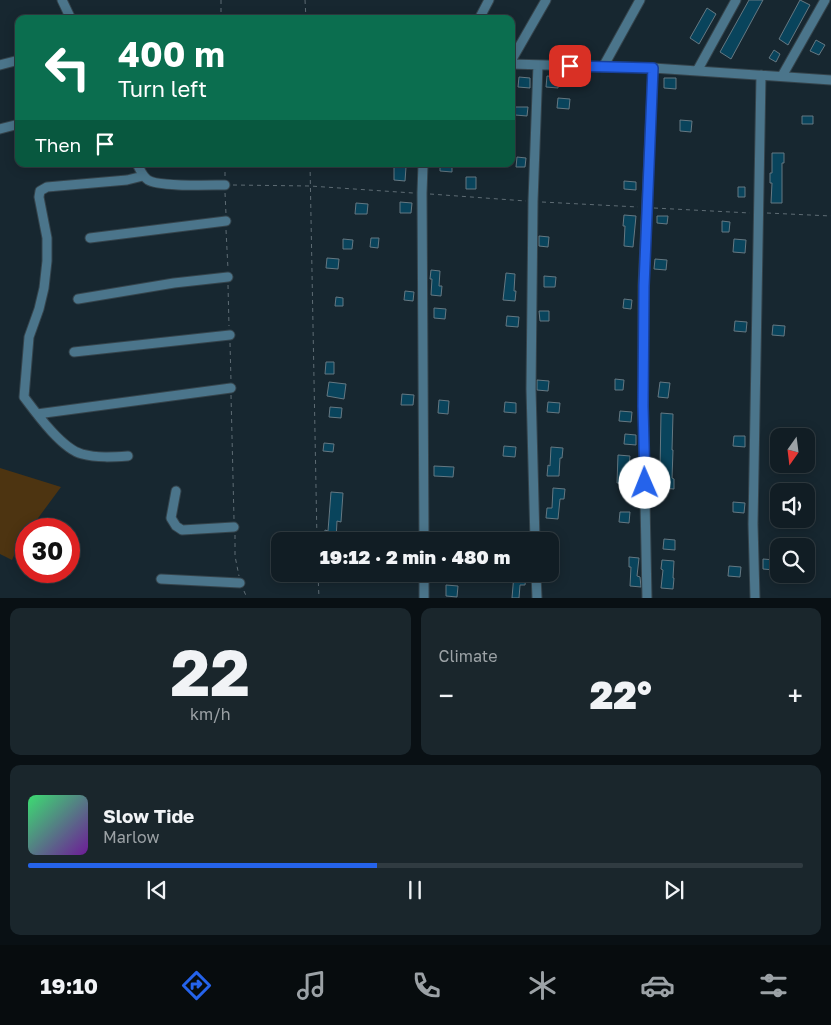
<!DOCTYPE html>
<meta charset="utf-8">
<style>
:root{--surface:#111d24;--page:#1a262c;--text:#f1f3f6;--muted:#9ca2a6;--line:#303b41;--accent:#2563eb}
body{margin:0;font-family:"Golos Text",sans-serif;background:var(--page);color:var(--text);height:100vh;display:flex;flex-direction:column;font-size:19px;white-space:nowrap}
*{box-sizing:border-box;margin:0}
p{font-size:16px;color:var(--muted)}
.icon{flex:none;width:28px;height:28px;fill:none;stroke:currentColor;stroke-width:2;stroke-linecap:round;stroke-linejoin:round}
.map{position:relative;height:598px;overflow:hidden}
.drawer{display:flex;flex-direction:column;gap:10px;padding:10px;background:#091014;flex:1}
.drawer>*{flex:none}
.hud{position:absolute;left:15px;top:15px;width:500px;height:152px;border-radius:10px;box-shadow:0 2px 12px #0003,0 0 0 1px var(--line);background:#0b6e4f;color:#fff;overflow:hidden}
.needle{width:32px;rotate:194deg}
.fabs{position:absolute;left:770px;top:428px;display:grid;gap:10px}
.fabs a{display:grid;place-items:center;width:45px;height:45px;border-radius:10px;background:var(--surface);box-shadow:0 2px 12px #0003,0 0 0 1px var(--line);font-size:25px}
.speed{position:absolute;left:15px;top:518px;display:flex;gap:10px;font-size:25px;font-weight:700;text-align:center}
.speed>*{display:grid;place-content:center;width:65px;height:65px;border-radius:50%;background:var(--surface);box-shadow:0 2px 12px #0003,0 0 0 1px var(--line);line-height:1}
.speed .limit{border:8px solid #d22;background:#fff;color:#111}
.pin{position:absolute;display:grid;place-items:center;width:42px;height:42px;color:#fff;margin:-21px;border-radius:10px;box-shadow:0 2px 8px #0006}
.me{position:absolute;width:55px;margin:-28px;rotate:359deg;stroke-linejoin:round;filter:drop-shadow(0 0 4px #0008)}
.turn{display:flex;align-items:center;gap:18px;height:105px;padding:0 20px;font-size:22px}
.turn .icon{width:65px;height:65px;stroke-width:2.5}
.turn b{display:block;font-size:35px;line-height:42px}
.then{display:flex;align-items:center;height:48px;padding:0 20px;background:#0003;gap:10px;font-size:19px}
.big{font-size:38px;font-weight:800;line-height:1.1}
.drawer .card{flex:1;display:flex;flex-direction:column;justify-content:center;gap:8px;min-width:0;padding:0 18px;border-radius:10px;background:var(--page)}
.drawer .dial{align-items:center;gap:0}
.dial b{font-size:65px;line-height:1}
.song{display:flex;align-items:center;gap:15px}
.cover{width:60px;height:60px;border-radius:8px;background:linear-gradient(135deg,hsl(140 70% 55%),hsl(280 70% 35%))}
.played{height:5px;border-radius:2px;background:linear-gradient(90deg,var(--accent) 45%,var(--line) 45%)}
.keys{display:flex;justify-content:space-around;direction:ltr}
.heat{display:flex;justify-content:space-between;align-items:center;font-size:28px;direction:ltr}
.drawer .tiles{flex:1;display:grid;gap:10px;grid-template-columns:1fr 1fr}
.card:last-child{grid-column:span 2}
.trip{position:absolute;left:271px;top:532px;width:288px;height:50px;border-radius:10px;background:var(--surface);box-shadow:0 2px 12px #0003,0 0 0 1px var(--line);font-weight:800;line-height:50px;text-align:center}
.menu{display:flex;height:80px;justify-content:space-around;align-items:center;background:#070c0e;color:var(--muted)}
.menu .icon{width:35px;height:35px}
.menu .active{color:var(--accent)}
.menu b{font-size:22px;color:var(--text)}
.map>svg:first-child{display:block}
</style>
<div class="map">
<svg width="831" height="598" viewBox="0 0 831 598">
<rect width="100%" height="100%" fill="#172730"/>
<path fill="#4d3411" d="M0 468 61 487 30 529H26V534L19 544 12 560 0 554Z"/>
<path fill="#09445c" stroke="#657882" d="M749 0H763L731 59 720 52Z
M800 0 810 5 788 45 779 39Z
M707 8 716 14 699 44 690 38Z
M816 40 825 45 819 55 810 51Z
M774 50 780 54 776 62 769 58Z
M547 76 559 77 558 88 546 87Z
M519 77 530 78V88L518 87Z
M664 78H676V89L664 88Z
M558 98 570 99 569 109 557 108Z
M515 107H528L527 116 515 115Z
M802 116H813V124H802Z
M680 120 692 121 691 132 680 131Z
M772 153H784V163H782V203H771L772 183H770V173H772Z
M517 157 526 158 525 167H516Z
M440 164H452V172L440 171Z
M394 166 406 167 405 181 394 180Z
M466 177H476V189H466Z
M624 181 636 182V190L624 189Z
M738 187H745V197H738Z
M400 202 412 203 411 213H400Z
M356 203 368 204 367 214H355Z
M624 215 636 216 633 247 624 246 625 226H623Z
M657 216H668L667 224 657 223Z
M722 221 730 222 729 232H722Z
M539 236 549 237 548 247 539 246Z
M371 238H379L378 248 370 247Z
M343 239 353 240 352 249H343Z
M734 239 746 240 745 253 733 252Z
M327 258 339 259 338 269 326 268Z
M655 259 667 260 666 270 654 269Z
M431 270 440 271 439 286H442L441 296 431 295 432 279H430Z
M506 273 515 274 514 291H516L515 301 503 300Z
M544 276 556 277 555 287H544Z
M405 291 414 292 413 301 404 300Z
M336 297 343 298V306H335Z
M624 299 632 300 631 309 623 308Z
M434 308 446 309 445 319 434 318Z
M539 311H549V321H540Z
M507 316 519 317 518 327 506 326Z
M735 321 747 322 746 332 734 331Z
M773 325 785 326 784 336 772 335Z
M326 362H334V374H325Z
M615 379 624 380 623 390H615Z
M537 380 549 381 548 391 537 390Z
M329 382 346 384 344 399 327 396Z
M660 382 670 383 668 398 658 397Z
M402 394 414 395 413 405H401Z
M439 400 449 401 448 414 438 413Z
M505 402 516 403V413L504 412Z
M548 402 560 403 559 413 547 412Z
M330 407 342 408 341 418 329 417Z
M620 411 632 412 631 422 619 421Z
M661 413 673 414 672 450H673L672 478 674 479V489L662 488 663 471H660Z
M625 434 636 435V445L624 444Z
M734 436H745V447L733 446Z
M324 443 334 444 333 452 323 451Z
M504 446 516 447 515 457 503 456Z
M551 447 563 448 562 458H560L559 476H547L548 465 550 466Z
M618 455 630 456 627 483H617Z
M434 466 454 467 453 477 434 476Z
M553 488 565 489 564 499H560L558 519 546 518 547 508H552Z
M331 492 343 493 341 522 337 521 336 540 324 539 325 530 328 531Z
M733 502 745 503 744 513 733 512Z
M620 512H630L629 523 619 522Z
M664 539 675 540V550L663 549Z
M629 557 639 558 637 576 640 577 641 587 630 586 631 567H629Z
M763 559 775 560 774 570 763 569Z
M662 560 674 561 673 578H674L673 589 661 588 663 570 661 569Z
M729 566 741 567 740 577 728 576Z
M514 574 526 575 525 585H520L519 598H512Z
M446 585 458 586 457 597 446 596Z"/>
<g fill="none" stroke-linecap="round" stroke-linejoin="round">
<defs>
<path id="minor" d="M62 0 71 19
M479 19 489 0
M511 61 546 0
M511 64 653 68 831 80
M0 65 19 60
M603 67 640 0
M697 71 736 0
M782 76 825 0
M0 129 19 124
M137 164C140 169 142 176 148 180 159 187 210 185 225 185
M423 164 422 193 424 541
M90 238 226 221
M78 299 174 283 228 277
M74 352 230 335
M37 414 231 388
M128 456C113 457 97 458 82 454 62 449 36 413 24 397L29 337 39 309 44 288 47 261V238L39 197 40 191 47 187 127 180 143 176
M176 491 171 518 176 526 182 530 234 527
M535 541 531 389 533 201 538 65
M424 574V598
M536 574 537 598
M161 579 240 583
M647 598 643 406V286L653 68
M755 598 753 524 761 75"/>
</defs>
<use href="#minor" stroke="#35444c" stroke-width="11"/>
<path stroke="#5e6c74" stroke-width="1" stroke-dasharray="4 4" stroke-linecap="butt" d="M221 0V19
M305 0 306 19
M225 164V176
M310 164 317 541
M233 185 310 186 413 193
M225 193 226 214
M430 194 526 201
M542 202 638 207
M654 208 750 213
M767 213 831 216
M226 230 228 269
M228 285 229 326
M230 343 231 381
M231 395 234 519
M235 535V556L239 576
M318 574 319 598
M244 591 247 598"/>
<use href="#minor" stroke="#4b758b" stroke-width="9"/>
</g>
<g fill="none" stroke-linecap="round" stroke-linejoin="round">
<defs>
<path id="route" d="M570 66 653 68 644 286 643 406 645 483"/>
</defs>
<use href="#route" stroke="#184099" stroke-width="12"/>
<use href="#route" stroke="#2563eb" stroke-width="9"/>
</g>
</svg>
<div class="fabs">
<a><svg class="needle" viewBox="-14 -14 28 28"><path d="M0-13l5 13h-10z" fill="#e53935"/><path d="M0 13l5-13h-10z" fill="#9ca2a6"/></svg></a>
<a><svg class="icon" aria-label="sound" viewBox="0 0 24 24"><path d="M4 9h4l5-4v14l-5-4H4zM17 9q2 3 0 6"/></svg></a>
<a><svg class="icon" aria-label="search" viewBox="0 0 24 24"><circle cx="10" cy="10" r="6"/><path d="M15 15l6 6"/></svg></a>
</div>
<div class="speed"><div class="limit">30</div></div>
<div class="pin" style="left:570px;top:66px;background:#d93025"><svg class="icon" aria-label="arrive" viewBox="0 0 24 24"><path d="M6 21V4h12l-3 4 3 4H6"/></svg></div>
<svg class="me" style="left:645px;top:483px" viewBox="-20 -20 40 40"><circle r="19" fill="#fff"/><path d="M0-13L10 11 0 6-10 11z" fill="#2563eb"/></svg>
<div class="trip">19:12 · 2 min · 480 m</div>
<div class="hud">
<div class="turn"><svg class="icon" aria-label="left" viewBox="0 0 24 24"><path d="M17 20v-9H6M10 6l-5 5 5 5"/></svg><div><b>400 m</b>Turn left</div></div>
<div class="then">Then<svg class="icon" aria-label="arrive" viewBox="0 0 24 24"><path d="M6 21V4h12l-3 4 3 4H6"/></svg></div>
</div>
</div>
<section class="drawer">
<div class="tiles">
<div class="card dial"><b>22</b><p>km/h</p></div>
<div class="card"><p>Climate</p>
<div class="heat"><a>−</a><b class="big">22°</b><a>+</a></div>
</div>
<div class="card">
<div class="song"><i class="cover"></i><div><b>Slow Tide</b><p>Marlow</p></div></div>
<div class="played"></div>
<div class="keys"><svg class="icon" aria-label="previous" viewBox="0 0 24 24"><path d="M18 5L8 12l10 7zM5 5v14"/></svg><svg class="icon" aria-label="pause" viewBox="0 0 24 24"><path d="M8 5v14M16 5v14"/></svg><svg class="icon" aria-label="next" viewBox="0 0 24 24"><path d="M6 5l10 7-10 7zM19 5v14"/></svg></div>
</div>
</div>
</section>
<nav class="menu">
<b>19:10</b>
<svg class="icon active" aria-label="directions" viewBox="0 0 24 24"><path d="M12 3l9 9-9 9-9-9zM9 14v-3h6M13 9l2 2-2 2"/></svg>
<svg class="icon" aria-label="music" viewBox="0 0 24 24"><path d="M9 18V5l10-2v13"/><circle cx="6" cy="18" r="3"/><circle cx="16" cy="16" r="3"/></svg>
<svg class="icon" aria-label="phone" viewBox="0 0 24 24"><path d="M5 4h4l2 5-3 2q2 4 5 5l2-3 5 2v4C11 20 4 13 5 4z"/></svg>
<svg class="icon" aria-label="climate" viewBox="0 0 24 24"><path d="M12 3v18M4 7l16 10M4 17L20 7"/></svg>
<svg class="icon" aria-label="car" viewBox="0 0 24 24"><path d="M5 17H2v-5l4-1 3-4h7l3 4 3 1v5h-3M9 17h6M6 11h13"/><circle cx="7" cy="17" r="2"/><circle cx="17" cy="17" r="2"/></svg>
<svg class="icon" aria-label="filters" viewBox="0 0 24 24"><path d="M4 7h16M4 17h16"/><circle cx="9" cy="7" r="2"/><circle cx="15" cy="17" r="2"/></svg>
</nav>
